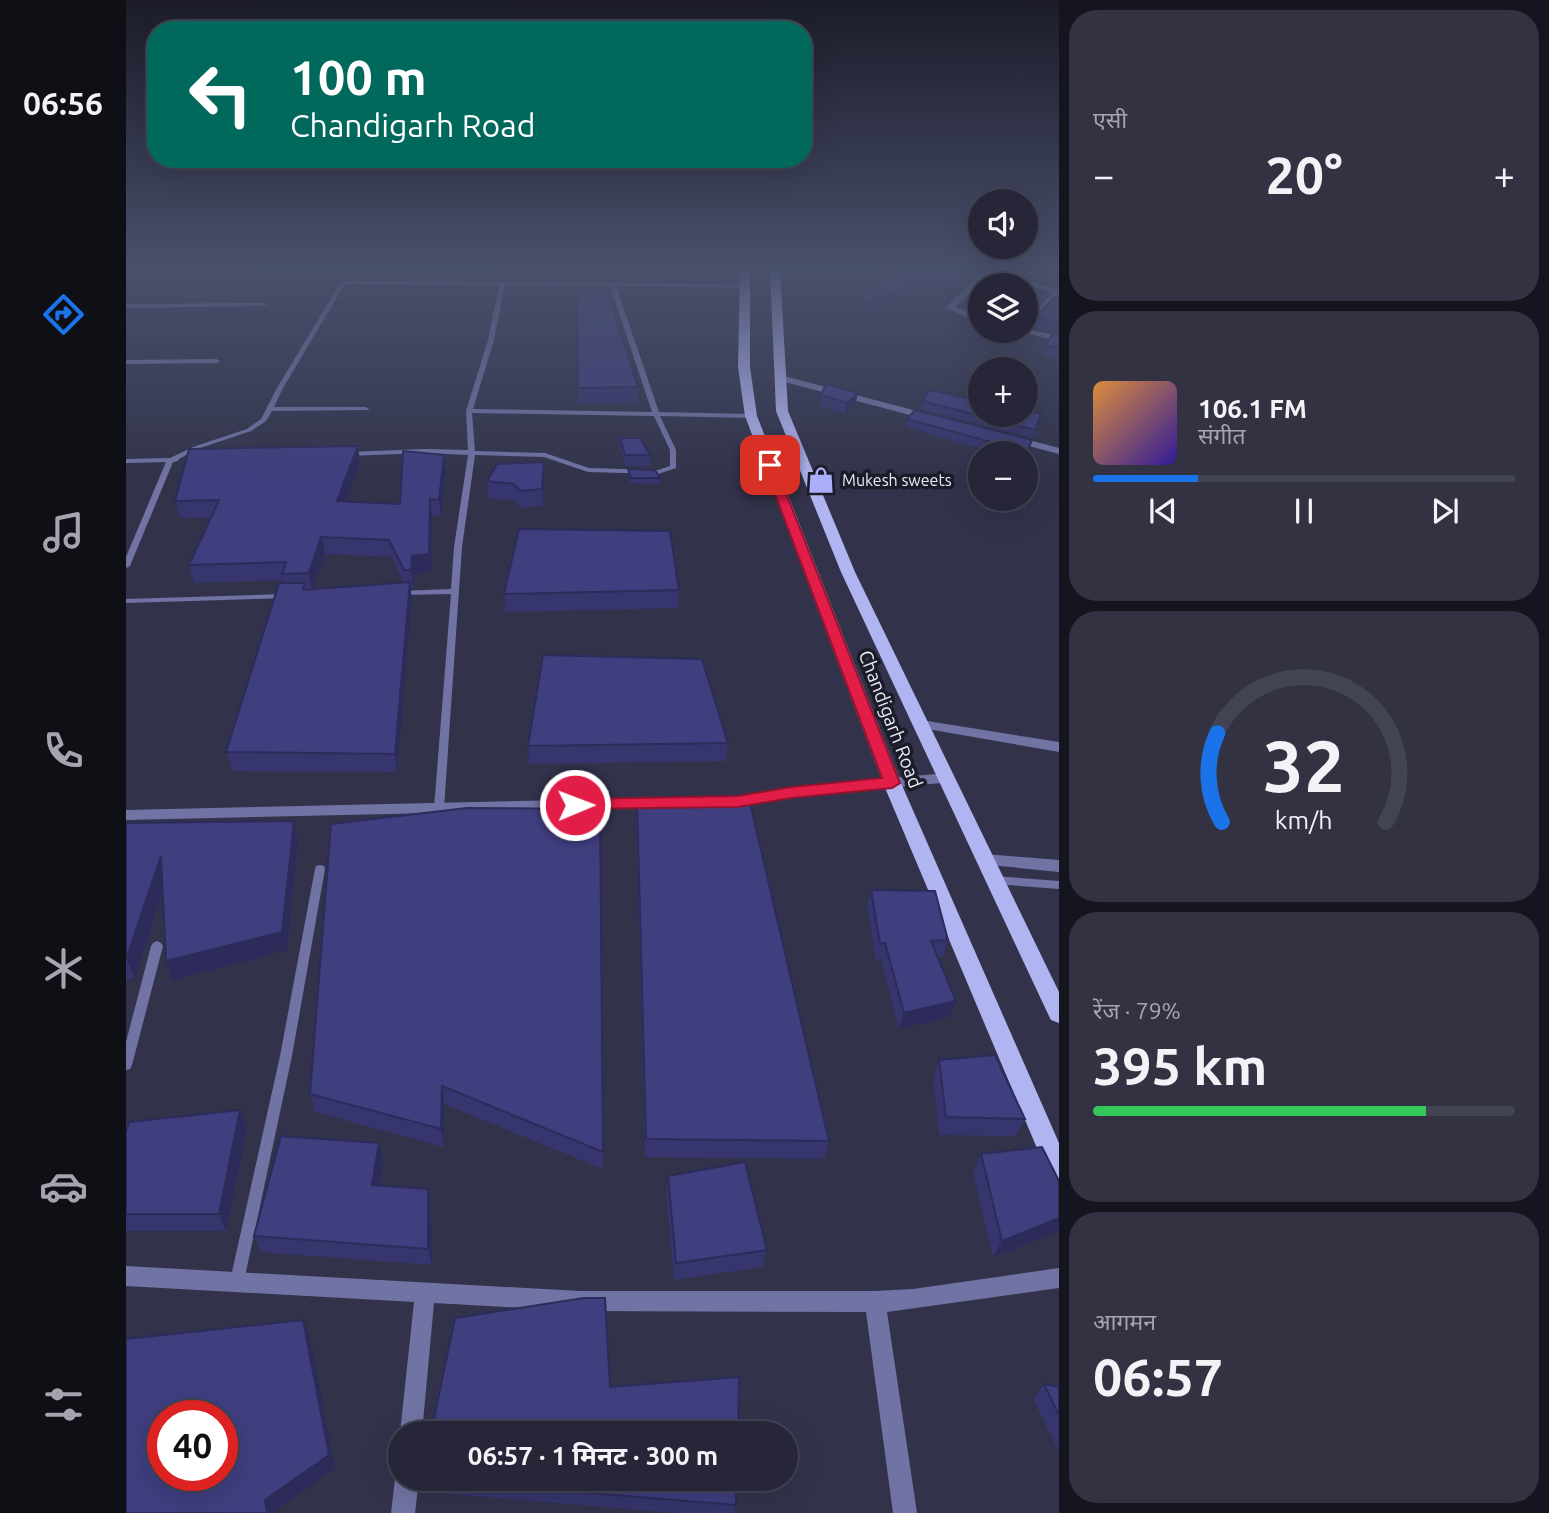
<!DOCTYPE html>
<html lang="hi">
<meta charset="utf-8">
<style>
:root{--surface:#262638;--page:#323243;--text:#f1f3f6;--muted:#a4a5ae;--line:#424353;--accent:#1a73e8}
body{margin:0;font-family:Ubuntu,"Noto Sans Devanagari",sans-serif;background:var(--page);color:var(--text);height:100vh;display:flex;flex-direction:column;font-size:26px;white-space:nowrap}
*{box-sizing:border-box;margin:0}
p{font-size:23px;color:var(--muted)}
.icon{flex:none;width:38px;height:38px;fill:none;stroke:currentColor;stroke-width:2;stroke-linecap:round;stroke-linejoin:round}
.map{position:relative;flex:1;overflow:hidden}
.details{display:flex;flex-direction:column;gap:10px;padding:10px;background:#15151f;width:490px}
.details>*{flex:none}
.banner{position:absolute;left:21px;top:21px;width:665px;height:147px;border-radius:28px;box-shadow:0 7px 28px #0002,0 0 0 2px var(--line);background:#00695c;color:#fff;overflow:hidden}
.fabs{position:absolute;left:842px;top:189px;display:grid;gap:14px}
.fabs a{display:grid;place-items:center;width:70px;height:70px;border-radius:50%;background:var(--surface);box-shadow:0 7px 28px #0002,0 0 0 2px var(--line);font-size:35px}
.speed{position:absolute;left:21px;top:1400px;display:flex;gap:14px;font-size:35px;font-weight:700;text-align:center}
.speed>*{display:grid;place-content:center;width:91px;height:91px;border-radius:50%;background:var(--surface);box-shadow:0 7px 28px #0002,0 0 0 2px var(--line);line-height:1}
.speed .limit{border:10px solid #d22;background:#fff;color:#111}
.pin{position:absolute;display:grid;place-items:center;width:60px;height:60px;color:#fff;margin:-30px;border-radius:14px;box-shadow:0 4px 10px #0006}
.me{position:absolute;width:77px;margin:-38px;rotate:89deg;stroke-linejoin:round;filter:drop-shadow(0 0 5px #0008)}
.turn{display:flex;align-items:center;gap:24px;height:147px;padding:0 28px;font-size:32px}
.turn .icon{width:91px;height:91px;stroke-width:2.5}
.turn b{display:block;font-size:49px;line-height:60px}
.big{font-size:52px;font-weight:700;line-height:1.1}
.details .widget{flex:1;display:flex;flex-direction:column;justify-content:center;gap:10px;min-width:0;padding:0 24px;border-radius:28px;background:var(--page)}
.details .dial{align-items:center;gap:0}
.dial svg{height:182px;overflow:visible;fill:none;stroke:var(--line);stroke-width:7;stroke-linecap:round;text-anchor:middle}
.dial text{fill:var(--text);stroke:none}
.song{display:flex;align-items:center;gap:21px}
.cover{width:84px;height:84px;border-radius:10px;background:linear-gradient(135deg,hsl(30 70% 55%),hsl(250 70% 35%))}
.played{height:7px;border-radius:4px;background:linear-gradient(90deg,var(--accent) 25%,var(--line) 25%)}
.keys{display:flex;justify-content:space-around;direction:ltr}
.heat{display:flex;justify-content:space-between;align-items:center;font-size:38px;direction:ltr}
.charge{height:10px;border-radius:5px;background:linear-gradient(90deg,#34c759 79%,var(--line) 0)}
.trip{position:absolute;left:262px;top:1421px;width:410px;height:70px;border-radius:35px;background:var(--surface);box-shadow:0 7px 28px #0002,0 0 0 2px var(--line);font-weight:700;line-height:70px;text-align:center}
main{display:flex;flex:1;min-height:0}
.tabs{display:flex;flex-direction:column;width:126px;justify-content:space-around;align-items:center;background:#0f0f16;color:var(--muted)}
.tabs .icon{width:49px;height:49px}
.tabs .current{color:var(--accent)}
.tabs b{font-size:32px;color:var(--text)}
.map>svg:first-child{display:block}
</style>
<main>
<nav class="tabs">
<b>06:56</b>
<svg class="icon current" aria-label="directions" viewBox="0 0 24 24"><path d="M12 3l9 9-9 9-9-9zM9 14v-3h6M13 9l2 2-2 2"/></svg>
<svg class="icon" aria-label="music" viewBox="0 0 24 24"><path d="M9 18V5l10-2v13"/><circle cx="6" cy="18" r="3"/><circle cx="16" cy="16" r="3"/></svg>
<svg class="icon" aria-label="phone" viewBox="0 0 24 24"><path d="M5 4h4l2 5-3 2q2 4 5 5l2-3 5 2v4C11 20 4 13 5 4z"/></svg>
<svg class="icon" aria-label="climate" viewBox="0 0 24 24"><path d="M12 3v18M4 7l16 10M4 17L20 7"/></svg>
<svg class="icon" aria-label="car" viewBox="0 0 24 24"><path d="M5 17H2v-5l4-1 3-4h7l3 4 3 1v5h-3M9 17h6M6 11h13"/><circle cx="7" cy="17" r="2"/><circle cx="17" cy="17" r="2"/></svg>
<svg class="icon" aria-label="filters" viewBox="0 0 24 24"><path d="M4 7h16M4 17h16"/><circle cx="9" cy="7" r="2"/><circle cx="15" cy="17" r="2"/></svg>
</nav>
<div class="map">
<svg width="933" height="1513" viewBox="0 0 933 1513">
<rect width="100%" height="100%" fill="#32334b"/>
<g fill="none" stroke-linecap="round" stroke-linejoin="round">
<path fill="#7173a4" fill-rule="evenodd" d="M218 281 619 284 622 286 619 288 490 286 533 412 625 414 628 416 625 418 534 416 550 450V468L532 474 462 472 418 457 349 455 336 547 318 808 317 811H309L308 808 325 594 273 595 269 593 273 591 325 589 328 547 342 455 299 453 222 456 219 454 222 452 299 449 342 450 340 411 362 340 373 285 221 284 218 286 157 388 148 407H240L243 409 242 410 146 411 140 421 125 431 71 449 53 459 52 461 47 462 4 566 0 568V557L40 462 0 463V459L44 458 67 447 121 429 135 419 151 388 213 285ZM379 285 484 286 526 412 347 409 368 340ZM346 413 528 416 544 450V466L532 470 463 468 419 453 349 451Z
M140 303 141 304 138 306 0 308V304Z
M0 360 91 359 94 361 91 363 0 364Z
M160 594 164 596 163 598 0 603V599Z
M194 865 198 866 199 869 166 1056 118 1281 116 1286 111 1288 106 1286 104 1281 154 1056 189 869 190 866Z
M868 876 933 881V889L868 884 864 883 863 880 864 877Z
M31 941 35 943 37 946 6 1065 4 1069 0 1070V1042L25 946 27 943Z"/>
<path fill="#7173a4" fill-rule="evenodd" d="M834 268H847L933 289V296L903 327H900V321L927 292 861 276 829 307 854 316V322L851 321 819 308 854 274Z
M900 329 933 336V342L894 331H900Z
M654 375 806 415 808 417 803 420 651 380V376Z
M887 436 933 448V454L883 441V437Z
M795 720 933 742V752L790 727 788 724 790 721Z
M859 854 933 860V872L854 864 851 860 854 856Z
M0 1266 454 1291H749L787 1289 933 1268V1288L761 1312 791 1513H767L740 1312 454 1311 308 1303 296 1433H275V1436L274 1433 288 1302 0 1286Z
M275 1470V1479H293L289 1513H265L269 1479Z"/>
<path fill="#7173a4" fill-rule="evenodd" d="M821 773 826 774 828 778 826 782 665 797 612 807 551 808 546 807 544 803 546 799 551 798 612 797 665 787Z
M530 798 535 799 537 803 535 807 530 808 0 820V810Z"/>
<path fill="#b0b5f1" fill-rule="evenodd" d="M614 268H624V367L631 416 775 783 933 1143V1182L924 1179 757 783 619 416 612 367Z
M644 268H654L662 411 729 572 933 992V1023L925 1020 922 1014 715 572 650 411Z"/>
</g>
<path fill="#36356d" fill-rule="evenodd" d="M744 268H840L839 272 822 289 807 284 739 312 736 306 737 297 769 274Z
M451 296 512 387V403L452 404Z
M933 298V359L916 355 919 345 928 333 906 328 909 317Z
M695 395 730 403 719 414 694 406Z
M796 401 913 422 907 438 794 409Z
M781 419 906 440 900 458V453H870L780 427Z
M494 438 524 455 523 466H499L494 449Z
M232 446 234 462 220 501 274 504 318 455 320 472 315 517 306 516 305 571 288 574 287 588H284L286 600 271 772 106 771 100 752 158 583V580L68 583 63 565 85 517 54 518 49 501ZM199 554 265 557 278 582 187 589Z
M502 469 534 478V484L504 483 502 475Z
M418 479 417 506 395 508 389 501 362 498 361 481Z
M553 590 552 608 379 612 378 594Z
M602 743 600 761 403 764 402 746Z
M511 802 703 1141 698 1159 519 1157 510 820Z
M168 821 172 840 161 950 47 980 37 892 9 978 0 979V823Z
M205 824 477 1152V1169L318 1104V1147L189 1112 184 1094Z
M745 890 822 940 817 956 811 957 824 1017 773 1029 755 959 750 960 741 906Z
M813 1060 899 1119 890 1136 813 1135 807 1078Z
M121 1128 100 1231H0V1132Z
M253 1143 257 1161 253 1185 305 1206 306 1265 135 1252 128 1236Z
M855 1154 933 1181V1231L867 1257 847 1172Z
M542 1176 641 1250 637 1267 548 1280 540 1193Z
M918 1384 933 1387V1452L907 1399Z
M295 1479 610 1505 607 1513H551L299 1492Z"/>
<path fill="#2c2b59" d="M836 268H840L839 272 822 289 824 279Z
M809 275 807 284 739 312 740 302Z
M916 293 913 303 900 318 901 309Z
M732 393 730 403 719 414 721 403Z
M232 446 234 462 214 518 211 501Z
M318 455 320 472 315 517 313 500Z
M418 462V479L417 506 416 489Z
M304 499 306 516 305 571 288 574 287 588 285 570 286 556Z
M195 537 199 554 186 591 183 573Z
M284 582 286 600 271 772 269 754Z
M168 821 172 840 161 950 47 980 40 961Z
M35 856 42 875 9 978 1 960Z
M830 1001 824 1017 773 1029 778 1013Z
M316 1086 318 1104V1147L315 1129Z
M114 1110 121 1128 100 1231 93 1214Z
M253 1143 257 1161 251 1202 246 1185Z
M302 1189 305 1206 306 1265 302 1249Z
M933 1218V1231L867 1257 876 1241Z
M177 1320 184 1336 209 1468 147 1513H141L139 1500Z"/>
<path fill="#3f3e7f" stroke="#2c2b59" stroke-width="2" fill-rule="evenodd" d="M778 268H836L824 279 809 275 740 302 737 297Z
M865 275 903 285 900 288V285H862Z
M900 289 916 293 901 309 900 316Z
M481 291 512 387 452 388 451 296Z
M929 297 933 298V323L909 317Z
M928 332 933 333V348L919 345Z
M700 384 732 393 721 403 695 395Z
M804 390 854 401V415H900V410L915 414 909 430 796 401Z
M789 410 906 440 901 452 781 419Z
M494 438H514L524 455H499Z
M232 446 211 501 274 504 277 451 318 455 313 500 304 499 303 554 286 556 285 570H278L263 540 195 537 183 573 156 574 160 562 63 565 93 500 49 501 63 449Z
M418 462 416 489 394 491 388 484 361 481 371 464Z
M502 469 529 470 534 478H505Z
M393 529 544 531 553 590 378 594Z
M284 582 269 754 100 752 153 583H179L177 590Z
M417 655 576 659 602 743 402 746Z
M511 802 624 803 703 1141 520 1139Z
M341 808 474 809 477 1152 316 1086 315 1129 184 1094 205 824Z
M168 821 156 932 40 961 35 856 0 960V823Z
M745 890 809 891 822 940 805 941 830 1001 778 1013 759 943 754 944Z
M869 1055 899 1119 820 1117 813 1060Z
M114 1110 93 1214H0V1132L3 1122Z
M155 1136 253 1143 246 1185 302 1189V1249L128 1236Z
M916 1147 933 1181V1218L876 1241 855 1154Z
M619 1162 641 1250 550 1263 542 1176Z
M458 1298H479L484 1387 613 1377 612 1433H305L329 1318Z
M177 1320 203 1455 139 1500 141 1513H0V1339ZM37 1416H96V1475H37Z
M918 1384 933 1387V1415Z
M295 1479H610V1505Z"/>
<linearGradient id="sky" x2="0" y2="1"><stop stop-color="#1c1c29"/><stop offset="0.56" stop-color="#49506c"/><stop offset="1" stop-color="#49506c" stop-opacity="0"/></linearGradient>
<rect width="933" height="480" fill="url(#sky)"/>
<path fill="#e11d48" stroke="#92132f" stroke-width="2" d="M644 461 649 465 774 783 766 788 665 798 612 807 443 809 441 805 449 799 612 796 665 787 756 778 638 465Z"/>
<defs>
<symbol id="shop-bare" viewBox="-9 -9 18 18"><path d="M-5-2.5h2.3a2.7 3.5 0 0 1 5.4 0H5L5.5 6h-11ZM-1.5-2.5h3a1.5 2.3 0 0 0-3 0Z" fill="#abaffb" stroke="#1b1c27" stroke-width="2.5" paint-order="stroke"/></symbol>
</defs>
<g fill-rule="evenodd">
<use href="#shop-bare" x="676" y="461" width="38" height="38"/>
</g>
<g text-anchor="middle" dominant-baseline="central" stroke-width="7" stroke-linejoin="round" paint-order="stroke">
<g font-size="16" fill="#e8e9f9" stroke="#1b1c27" text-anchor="start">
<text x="716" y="480">Mukesh sweets</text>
</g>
<g font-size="19" fill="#e8e9f9" stroke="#1b1c27">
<text transform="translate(765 719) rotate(69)">Chandigarh Road</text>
</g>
</g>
</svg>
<div class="fabs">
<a><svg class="icon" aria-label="sound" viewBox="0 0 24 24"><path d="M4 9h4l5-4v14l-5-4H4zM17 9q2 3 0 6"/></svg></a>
<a><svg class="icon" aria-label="layers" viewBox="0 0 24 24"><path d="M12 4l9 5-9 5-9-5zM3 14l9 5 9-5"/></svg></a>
<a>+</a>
<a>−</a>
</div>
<div class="speed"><div class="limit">40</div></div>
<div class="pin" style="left:644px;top:465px;background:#d93025"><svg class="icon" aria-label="arrive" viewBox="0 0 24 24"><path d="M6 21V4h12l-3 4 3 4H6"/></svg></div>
<svg class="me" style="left:449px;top:805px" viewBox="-20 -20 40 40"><circle r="17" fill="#e11d48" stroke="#fff" stroke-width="3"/><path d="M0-11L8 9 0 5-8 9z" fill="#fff"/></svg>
<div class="trip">06:57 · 1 मिनट · 300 m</div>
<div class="banner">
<div class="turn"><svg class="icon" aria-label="left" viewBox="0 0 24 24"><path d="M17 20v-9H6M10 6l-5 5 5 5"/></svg><div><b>100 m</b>Chandigarh Road</div></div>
</div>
</div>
<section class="details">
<div class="widget"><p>एसी</p>
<div class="heat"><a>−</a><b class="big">20°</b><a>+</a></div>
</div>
<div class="widget">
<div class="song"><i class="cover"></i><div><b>106.1 FM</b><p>संगीत</p></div></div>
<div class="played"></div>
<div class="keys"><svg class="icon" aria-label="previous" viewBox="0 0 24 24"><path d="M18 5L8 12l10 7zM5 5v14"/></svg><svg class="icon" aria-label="pause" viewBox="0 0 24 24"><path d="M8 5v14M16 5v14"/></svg><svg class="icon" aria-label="next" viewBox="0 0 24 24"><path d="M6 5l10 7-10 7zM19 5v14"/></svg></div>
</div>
<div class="widget dial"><svg viewBox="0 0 100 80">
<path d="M14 69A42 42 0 1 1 86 69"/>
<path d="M14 69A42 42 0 0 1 12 30" stroke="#1a73e8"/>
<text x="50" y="56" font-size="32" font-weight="700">32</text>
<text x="50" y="72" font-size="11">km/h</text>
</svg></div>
<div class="widget"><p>रेंज · 79%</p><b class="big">395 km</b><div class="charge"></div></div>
<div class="widget"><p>आगमन</p><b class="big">06:57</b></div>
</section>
</main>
